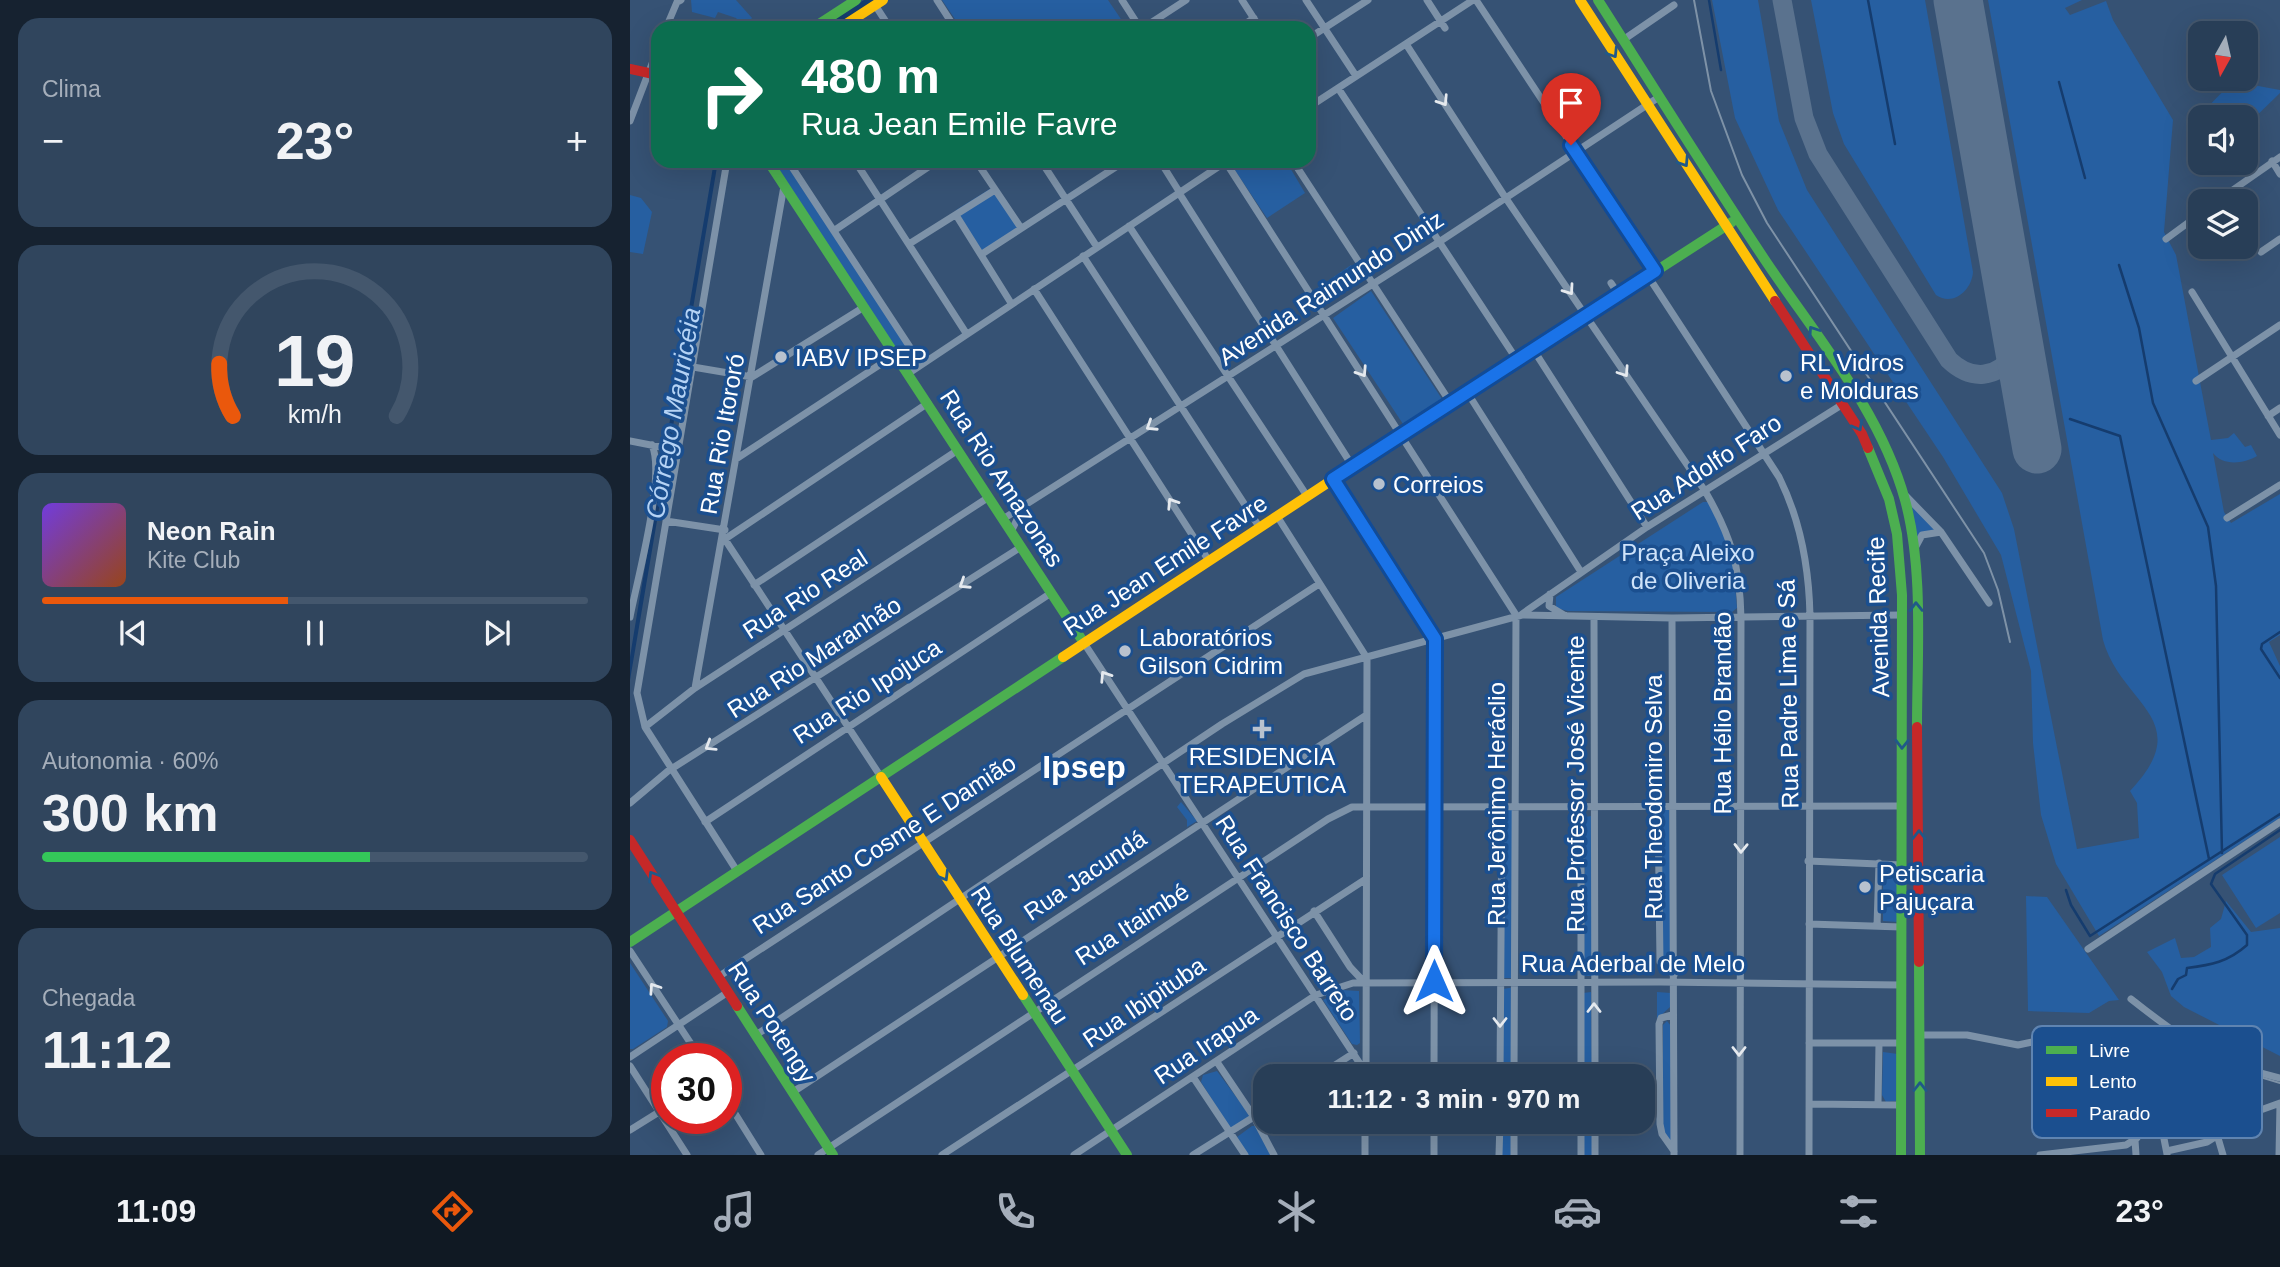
<!DOCTYPE html>
<html lang="pt">
<meta charset="utf-8">
<style>
:root{--surface:#283e57;--page:#30455d;--text:#f1f3f6;--muted:#a5aeba;--line:#44576d;--accent:#ea580c}
body{margin:0;font-family:Arial,sans-serif;background:var(--page);color:var(--text);height:100vh;display:flex;flex-direction:column;font-size:26px;white-space:nowrap}
*{box-sizing:border-box;margin:0}
p{font-size:23px;color:var(--muted)}
.icon{flex:none;width:38px;height:38px;fill:none;stroke:currentColor;stroke-width:2;stroke-linecap:round;stroke-linejoin:round}
.map{position:relative;flex:1;overflow:hidden}
.sheet{display:flex;flex-direction:column;gap:18px;padding:18px;background:#162230;width:630px}
.sheet>*{flex:none}
.banner{position:absolute;left:21px;top:21px;width:665px;height:147px;border-radius:21px;box-shadow:0 7px 28px #0002,0 0 0 2px var(--line);background:#0b6e4f;color:#fff;overflow:hidden}
.needle{width:46px;rotate:188deg}
.controls{position:absolute;left:1558px;top:21px;display:grid;gap:14px}
.controls a{display:grid;place-items:center;width:70px;height:70px;border-radius:14px;background:var(--surface);box-shadow:0 7px 28px #0002,0 0 0 2px var(--line);font-size:35px}
.speed{position:absolute;left:21px;top:1043px;display:flex;gap:14px;font-size:35px;font-weight:700;text-align:center}
.speed>*{display:grid;place-content:center;width:91px;height:91px;border-radius:50%;background:var(--surface);box-shadow:0 7px 28px #0002,0 0 0 2px var(--line);line-height:1}
.speed .limit{border:10px solid #d22;background:#fff;color:#111}
.pin{position:absolute;display:grid;place-items:center;width:60px;height:60px;color:#fff;margin:-72px -30px;border-radius:50% 50% 50% 0;rotate:-45deg;box-shadow:0 0 7px #0007}
.pin .icon{rotate:45deg}
.me{position:absolute;width:77px;margin:-38px;rotate:0deg;stroke-linejoin:round;filter:drop-shadow(0 0 5px #0008)}
.turn{display:flex;align-items:center;gap:24px;height:147px;padding:0 35px;font-size:32px}
.turn .icon{width:91px;height:91px;stroke-width:2.5}
.turn b{display:block;font-size:49px;line-height:60px}
.big{font-size:52px;font-weight:600;line-height:1.1}
.sheet .tile{flex:1;display:flex;flex-direction:column;justify-content:center;gap:10px;min-width:0;padding:0 24px;border-radius:21px;background:var(--page)}
.sheet .dial{align-items:center;gap:0}
.dial svg{height:182px;overflow:visible;fill:none;stroke:var(--line);stroke-width:7;stroke-linecap:round;text-anchor:middle}
.dial text{fill:var(--text);stroke:none}
.song{display:flex;align-items:center;gap:21px}
.cover{width:84px;height:84px;border-radius:10px;background:linear-gradient(135deg,hsl(260 70% 55%),hsl(20 70% 35%))}
.played{height:7px;border-radius:4px;background:linear-gradient(90deg,var(--accent) 45%,var(--line) 45%)}
.keys{display:flex;justify-content:space-around;direction:ltr}
.heat{display:flex;justify-content:space-between;align-items:center;font-size:38px;direction:ltr}
.charge{height:10px;border-radius:5px;background:linear-gradient(90deg,#34c759 60%,var(--line) 0)}
.trip{position:absolute;left:623px;top:1064px;width:402px;height:70px;border-radius:21px;background:var(--surface);box-shadow:0 7px 28px #0002,0 0 0 2px var(--line);font-weight:600;line-height:70px;text-align:center}
.tab-bar{display:flex;height:112px;justify-content:space-around;align-items:center;background:#101923;color:var(--muted)}
.tab-bar .icon{width:49px;height:49px}
.tab-bar .current{color:var(--accent)}
.tab-bar b{font-size:32px;color:var(--text)}
main{display:flex;flex:1;min-height:0}
.map>svg:first-child{display:block}
</style>
<main>
<section class="sheet">
<div class="tile"><p>Clima</p>
<div class="heat"><a>−</a><b class="big">23°</b><a>+</a></div>
</div>
<div class="tile dial"><svg viewBox="0 0 100 80">
<path d="M14 69A42 42 0 1 1 86 69"/>
<path d="M14 69A42 42 0 0 1 8 46" stroke="#ea580c"/>
<text x="50" y="56" font-size="32" font-weight="700">19</text>
<text x="50" y="72" font-size="11">km/h</text>
</svg></div>
<div class="tile">
<div class="song"><i class="cover"></i><div><b>Neon Rain</b><p>Kite Club</p></div></div>
<div class="played"></div>
<div class="keys"><svg class="icon" aria-label="previous" viewBox="0 0 24 24"><path d="M18 5L8 12l10 7zM5 5v14"/></svg><svg class="icon" aria-label="pause" viewBox="0 0 24 24"><path d="M8 5v14M16 5v14"/></svg><svg class="icon" aria-label="next" viewBox="0 0 24 24"><path d="M6 5l10 7-10 7zM19 5v14"/></svg></div>
</div>
<div class="tile"><p>Autonomia · 60%</p><b class="big">300 km</b><div class="charge"></div></div>
<div class="tile"><p>Chegada</p><b class="big">11:12</b></div>
</section>
<div class="map">
<svg width="1650" height="1155" viewBox="0 0 1650 1155">
<rect width="100%" height="100%" fill="#365274"/>
<path fill="#265fa1" d="M61 0H106L122 18 114 27 106 18 88 12 85 18 62 12Z
M312 0H478L497 28H331Z
M1082 0H1128L1149 121 1177 190 1372 493 1384 529 1447 849 1509 838 1507 803 1500 791C1568 719 1491 705 1473 640L1358 0H1452L1435 8 1440 15 1476 1 1483 20 1543 120 1534 232 1546 255 1581 440 1598 438 1604 433 1615 447 1621 445 1627 456C1613 464 1593 466 1583 453L1594 512 1601 523 1650 494V635L1639 642 1650 666V818L1469 936 1426 864 1411 815 1403 743 1401 671 1371 555 1313 457 1148 210 1105 118Z
M1181 0H1295L1343 272C1342 290 1323 307 1306 295L1214 144 1203 113Z
M1612 83 1650 90V93L1615 127V117L1564 116C1584 108 1588 87 1612 83Z
M142 161H154L287 362 278 368Z
M610 161H656L675 193 637 218 602 166Z
M363 187 390 226 352 251 326 210Z
M0 195 11 198 22 212 13 254 0 252Z
M721 265 731 280 695 303 686 289Z
M741 291 812 399 773 424 703 318Z
M1276 499 1307 531 1290 534 1286 543Z
M1073 502H1078L1102 550 1107 608 1102 612 938 611 926 608V597Z
M551 802 567 821 557 827V820L547 807Z
M872 808H883L882 978H874Z
M1029 810H1039L1043 974 1031 962Z
M961 816 963 976H954L955 817Z
M1650 837V913L1626 928 1592 875Z
M1253 869 1268 870V922L1253 921Z
M1396 896 1417 897 1489 1000 1479 1001 1459 1013 1398 1011Z
M1596 901 1621 932 1650 928V1056L1554 1007 1541 996 1532 972 1517 952 1545 938 1551 958 1564 957 1581 947 1580 928 1591 919Z
M0 963 38 1021 37 1027 3 1049H0Z
M879 988H884V1076H872L873 989Z
M712 990 729 991 730 1043 727 1045 722 1044 693 1000Z
M961 992 962 1076H953V993Z
M1027 992 1041 993 1040 1007 1027 1019Z
M1037 1021 1041 1026 1043 1145 1033 1130V1025Z
M1253 1052 1268 1054 1266 1101 1256 1102 1252 1095Z
M587 1071 621 1117 602 1131 571 1082 573 1075Z
M872 1122H884L883 1155H872Z
M954 1122H963L964 1155H954Z
M622 1126H625L641 1155H617L607 1137Z"/>
<path fill="#153c6e" d="M234 0H245L202 28H191Z
M84 161H88L0 680V657L8 608Z"/>
<g fill="none" stroke-linecap="round" stroke-linejoin="round">
<path stroke="#153c6e" stroke-width="2.5" d="M1079 0 1091 70
M1238 0 1265 144
M1429 82 1455 178
M1489 265 1509 328 1523 403 1578 527 1586 586 1592 853
M1440 419 1490 436 1579 859
M1650 632 1632 644 1631 649 1650 678
M1436 890 1441 905 1460 936 1650 814
M1542 989 1548 979 1556 975 1557 968C1581 965 1598 962 1617 945V935L1581 884 1585 874 1650 830"/>
<path stroke="#5a728e" stroke-width="19" d="M1152 0 1174 118 1188 154 1319 360C1341 381 1367 379 1384 354L1386 328"/>
<path stroke="#5a728e" stroke-width="49" d="M1328 0 1407 449"/>
<path stroke="#7d92a8" stroke-width="7" d="M307 0 325 28
M492 0 510 28
M612 0 630 28
M676 0 726 76
M797 0 815 28
M846 0 1025 271
M245 5 260 28
M36 28 47 2 51 0
M513 28 556 0
M609 28 624 18
M679 38 738 0
M993 40 1044 5
M776 44 875 197 1075 491C1101 536 1110 566 1111 618L1110 1155
M708 88 887 360
M679 107 843 0
M0 121 28 48
M97 161 7 693 15 727 107 871
M158 161 291 364
M225 161 336 333
M346 161 391 228
M411 161 467 247
M530 161 550 193
M595 161 886 615
M663 161 820 402
M1642 161 1650 174
M549 193 723 467
M1587 201 1650 157
M326 215 381 303
M499 226 677 496
M205 230 307 161
M1536 239 1570 214
M279 244 365 190
M1631 252 1650 239
M352 254 495 161
M453 256 630 528
M1018 276 1149 477C1171 521 1179 568 1180 616L1179 1155
M981 283 989 295
M404 289 579 561
M1562 292 1650 435
M903 349 1017 527
M63 367 122 377 234 307
M279 373 597 161
M1566 381 1650 325
M837 392 951 572
M1638 416 1650 408
M0 441 31 447
M106 459 266 354
M703 479 805 639 804 1076
M1276 496 1311 532 1359 603
M647 516 737 658 736 1076
M1597 518 1650 485
M373 519 809 242 1029 97
M36 521 95 530
M381 532 392 509
M94 538 251 777
M95 539 298 403
M1285 548 1292 535 1311 532
M124 585 328 450
M920 594 919 606 934 615
M892 614 1017 527 1213 404
M0 617C7 580 36 476 22 445
M964 617 965 1076
M1042 618 1044 1155
M454 643 736 1073
M65 688 154 186
M15 727 65 688 359 497
M0 803 38 771 391 547
M1028 807 1030 962 1044 975
M75 822 421 593
M1178 861 1272 865
M684 911 720 967 735 983
M1179 924 1271 927
M1247 926 1249 863
M1458 949 1650 822
M0 951 71 1059
M88 977 689 584
M1501 999C1553 1040 1585 1063 1650 1078
M1042 1015 1031 1018 1029 1024 1030 1124 1032 1134 1044 1151
M126 1035 592 724 674 674 892 615 1042 618 1272 615
M1289 1035H1337L1388 1045 1430 1036
M1179 1043H1270
M1561 1046 1593 1155
M0 1057 98 992
M587 1062 624 1117 644 1155
M0 1066 57 1155
M1479 1068 1488 1119
M688 1076 724 1053
M870 1076 872 806
M884 1076 886 615
M951 1076V807
M563 1077 615 1155
M1522 1078 1537 1154
M163 1092 735 716
M96 1099 131 1155
M1180 1104 1271 1105
M1248 1104 1249 1043
M735 1122V1155
M804 1122V1155
M884 1122V1155
M951 1122V1155
M965 1122V1155
M0 1130 29 1112
M1505 1140 1506 1155
M1537 1151 1577 1142 1625 1112 1650 1103
M188 1155 698 819 722 807 1271 806
M312 1155 736 879
M444 1155 686 995 723 983 1030 982 1270 985
M563 1155 635 1110
M869 1155 870 1122
M1410 1155 1496 1145 1507 1138C1501 1117 1463 1113 1453 1087
M1649 1155 1650 1104"/>
<path stroke="#4caf50" stroke-width="10" d="M968 0C1024 88 1079 176 1137 263 1187 337 1251 412 1275 500 1294 569 1287 655 1287 727
M183 28 226 0
M138 161 454 643
M1238 448 1259 499 1267 534 1272 595 1271 1155
M705 478 1102 222
M0 942 433 657
M1289 962 1290 1155
M393 995 497 1155
M107 1006 203 1155"/>
<path stroke="#ffc107" stroke-width="10" d="M950 0 1145 301
M210 28 253 0
M433 657 705 478
M251 777 393 995"/>
<path stroke="#c62828" stroke-width="10" d="M0 69 28 75
M1145 301 1232 434 1238 448
M1287 727 1289 962
M0 840 107 1006"/>
<path stroke="#7e92a7" stroke-width="2" d="M1064 0 1081 91 1112 175 1137 223 1354 553 1368 590 1380 642
M1506 1000C1544 1036 1598 1070 1650 1083"/>
</g>
<defs><path id="oneway-chevron" d="M-2-3.5L2.5 0L-2 3.5" fill="none" stroke-width="1.6" stroke-linecap="round" stroke-linejoin="round" transform="scale(1.75)"/></defs>
<g stroke="#205989">
<use href="#oneway-chevron" transform="translate(983 53) rotate(58)"/>
<use href="#oneway-chevron" transform="translate(1054 162) rotate(57)"/>
<use href="#oneway-chevron" transform="translate(1183 331) rotate(-124)"/>
<use href="#oneway-chevron" transform="translate(1228 426) rotate(61)"/>
<use href="#oneway-chevron" transform="translate(1286 607) rotate(-91)"/>
<use href="#oneway-chevron" transform="translate(1272 744) rotate(91)"/>
<use href="#oneway-chevron" transform="translate(1289 835) rotate(-90)"/>
<use href="#oneway-chevron" transform="translate(23 876) rotate(-122)"/>
<use href="#oneway-chevron" transform="translate(314 876) rotate(59)"/>
<use href="#oneway-chevron" transform="translate(1290 1087) rotate(-90)"/>
</g>
<g stroke="#e5e9ee">
<use href="#oneway-chevron" transform="translate(813 101) rotate(57)"/>
<use href="#oneway-chevron" transform="translate(939 290) rotate(55)"/>
<use href="#oneway-chevron" transform="translate(732 372) rotate(57)"/>
<use href="#oneway-chevron" transform="translate(994 372) rotate(56)"/>
<use href="#oneway-chevron" transform="translate(521 426) rotate(147)"/>
<use href="#oneway-chevron" transform="translate(542 503) rotate(-123)"/>
<use href="#oneway-chevron" transform="translate(334 584) rotate(147)"/>
<use href="#oneway-chevron" transform="translate(475 676) rotate(-123)"/>
<use href="#oneway-chevron" transform="translate(80 746) rotate(148)"/>
<use href="#oneway-chevron" transform="translate(1111 848) rotate(91)"/>
<use href="#oneway-chevron" transform="translate(24 988) rotate(-124)"/>
<use href="#oneway-chevron" transform="translate(964 1008) rotate(-90)"/>
<use href="#oneway-chevron" transform="translate(870 1022) rotate(90)"/>
<use href="#oneway-chevron" transform="translate(1109 1051) rotate(90)"/>
</g>
<g fill="none" stroke-linecap="round" stroke-linejoin="round">
<defs>
<path id="route" d="M804 981 805 639 703 479 1025 271 941 145"/>
</defs>
<use href="#route" stroke="#114b97" stroke-width="18"/>
<use href="#route" stroke="#1a73e8" stroke-width="12"/>
</g>
<g fill="#b9c2ce" stroke="#1b4f8f" stroke-width="2.5">
<circle cx="151" cy="357" r="7"/>
<circle cx="1156" cy="376" r="7"/>
<circle cx="749" cy="484" r="7"/>
<circle cx="495" cy="651" r="7"/>
<path d="M628.5 718.5h7v7h7v7h-7v7h-7v-7h-7v-7h7z"/>
<circle cx="1235" cy="887" r="7"/>
</g>
<g text-anchor="middle" dominant-baseline="central" stroke-width="7" stroke-linejoin="round" paint-order="stroke">
<g font-size="24" fill="#fff" stroke="#1b4f8f">
<text transform="translate(701 288) rotate(-33)">Avenida Raimundo Diniz</text>
<text transform="translate(92 434) rotate(-80)">Rua Rio Itororó</text>
<text transform="translate(1076 467) rotate(-33)">Rua Adolfo Faro</text>
<text transform="translate(372 478) rotate(57)">Rua Rio Amazonas</text>
<text transform="translate(535 565) rotate(-33)">Rua Jean Emile Favre</text>
<text transform="translate(175 594) rotate(-33)">Rua Rio Real</text>
<text transform="translate(1248 617) rotate(-92)">Avenida Recife</text>
<text transform="translate(184 657) rotate(-33)">Rua Rio Maranhão</text>
<text transform="translate(237 691) rotate(-33)">Rua Rio Ipojuca</text>
<text transform="translate(1158 694) rotate(-91)">Rua Padre Lima e Sá</text>
<text transform="translate(1092 713) rotate(-90)">Rua Hélio Brandão</text>
<text transform="translate(945 784) rotate(-90)">Rua Professor José Vicente</text>
<text transform="translate(1023 797) rotate(-90)">Rua Theodomiro Selva</text>
<text transform="translate(866 804) rotate(-90)">Rua Jerônimo Heráclio</text>
<text transform="translate(254 844) rotate(-33)">Rua Santo Cosme E Damião</text>
<text transform="translate(455 875) rotate(-34)">Rua Jacundá</text>
<text transform="translate(657 918) rotate(57)">Rua Francisco Barreto</text>
<text transform="translate(502 924) rotate(-33)">Rua Itaimbé</text>
<text transform="translate(390 955) rotate(57)">Rua Blumenau</text>
<text x="1003" y="963">Rua Aderbal de Melo</text>
<text transform="translate(514 1002) rotate(-34)">Rua Ibipituba</text>
<text transform="translate(142 1022) rotate(57)">Rua Potengy</text>
<text transform="translate(576 1045) rotate(-34)">Rua Irapua</text>
</g>
<g font-size="24" fill="#fff" stroke="#1b4f8f" text-anchor="start">
<text x="165" y="357">IABV IPSEP</text>
<text x="1170" y="362">RL Vidros<tspan x="1170" dy="28">e Molduras</tspan></text>
<text x="763" y="484">Correios</text>
<text x="509" y="637">Laboratórios<tspan x="509" dy="28">Gilson Cidrim</tspan></text>
<text x="632" y="756" text-anchor="middle">RESIDENCIA<tspan x="632" dy="28">TERAPEUTICA</tspan></text>
<text x="1249" y="873">Petiscaria<tspan x="1249" dy="28">Pajuçara</tspan></text>
</g>
<g font-size="24" fill="#cfe3fa" stroke="#1b4f8f">
<text x="1058" y="552">Praça Aleixo<tspan x="1058" dy="28">de Oliveria</tspan></text>
</g>
<g font-size="26" font-style="italic" fill="#b5d3f5" stroke="#1b4f8f">
<text transform="translate(43 413) rotate(-80)">Córrego Mauricéia</text>
</g>
<g font-size="32" font-weight="bold" fill="#fff" stroke="#1b4f8f">
<text x="454" y="767">Ipsep</text>
</g>
</g>
<rect x="1402" y="1026" width="230" height="112" rx="10" fill="#1b4f8f" stroke="#5f84b1" stroke-width="2"/>
<rect x="1416" y="1046" width="31" height="8" fill="#4caf50"/>
<rect x="1416" y="1077" width="31" height="9" fill="#ffc107"/>
<rect x="1416" y="1109" width="31" height="8" fill="#c62828"/>
<g font-size="19" fill="#fff">
<text x="1459" y="1057">Livre</text>
<text x="1459" y="1088">Lento</text>
<text x="1459" y="1120">Parado</text>
</g>
</svg>
<div class="controls">
<a><svg class="needle" viewBox="-14 -14 28 28"><path d="M0-13l5 13h-10z" fill="#e53935"/><path d="M0 13l5-13h-10z" fill="#a5aeba"/></svg></a>
<a><svg class="icon" aria-label="sound" viewBox="0 0 24 24"><path d="M4 9h4l5-4v14l-5-4H4zM17 9q2 3 0 6"/></svg></a>
<a><svg class="icon" aria-label="layers" viewBox="0 0 24 24"><path d="M12 4l9 5-9 5-9-5zM3 14l9 5 9-5"/></svg></a>
</div>
<div class="speed"><div class="limit">30</div></div>
<div class="pin" style="left:941px;top:145px;background:#d93025"><svg class="icon" aria-label="arrive" viewBox="0 0 24 24"><path d="M6 21V4h12l-3 4 3 4H6"/></svg></div>
<svg class="me" style="left:804px;top:981px" viewBox="-20 -20 40 40"><path d="M0-17L14 15 0 8-14 15z" fill="#1a73e8" stroke="#fff" stroke-width="4"/></svg>
<div class="trip">11:12 · 3 min · 970 m</div>
<div class="banner">
<div class="turn"><svg class="icon" aria-label="right" viewBox="0 0 24 24"><path d="M7 20v-9h11M14 6l5 5-5 5"/></svg><div><b>480 m</b>Rua Jean Emile Favre</div></div>
</div>
</div>
</main>
<nav class="tab-bar">
<b>11:09</b>
<svg class="icon current" aria-label="directions" viewBox="0 0 24 24"><path d="M12 3l9 9-9 9-9-9zM9 14v-3h6M13 9l2 2-2 2"/></svg>
<svg class="icon" aria-label="music" viewBox="0 0 24 24"><path d="M9 18V5l10-2v13"/><circle cx="6" cy="18" r="3"/><circle cx="16" cy="16" r="3"/></svg>
<svg class="icon" aria-label="phone" viewBox="0 0 24 24"><path d="M5 4h4l2 5-3 2q2 4 5 5l2-3 5 2v4C11 20 4 13 5 4z"/></svg>
<svg class="icon" aria-label="climate" viewBox="0 0 24 24"><path d="M12 3v18M4 7l16 10M4 17L20 7"/></svg>
<svg class="icon" aria-label="car" viewBox="0 0 24 24"><path d="M5 17H2v-5l4-1 3-4h7l3 4 3 1v5h-3M9 17h6M6 11h13"/><circle cx="7" cy="17" r="2"/><circle cx="17" cy="17" r="2"/></svg>
<svg class="icon" aria-label="filters" viewBox="0 0 24 24"><path d="M4 7h16M4 17h16"/><circle cx="9" cy="7" r="2"/><circle cx="15" cy="17" r="2"/></svg>
<b>23°</b>
</nav>
